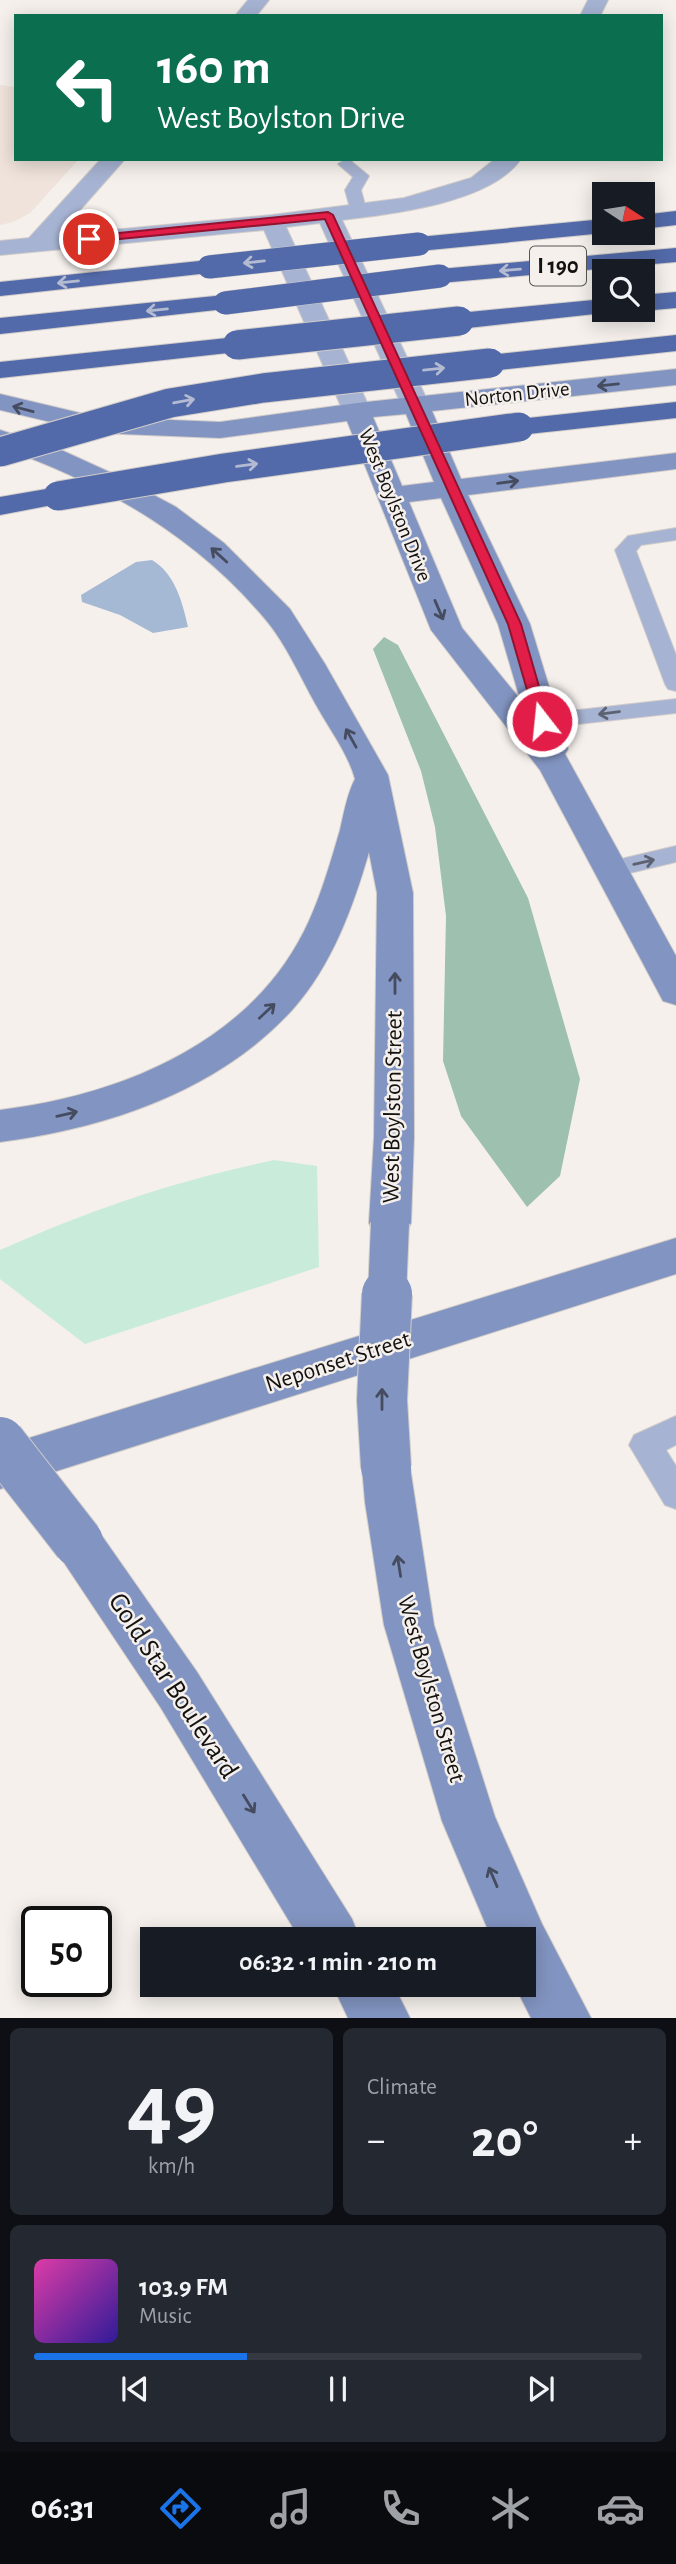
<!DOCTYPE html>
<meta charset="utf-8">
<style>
:root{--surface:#171b24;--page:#242831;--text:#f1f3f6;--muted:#9ea1a6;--line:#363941;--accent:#1a73e8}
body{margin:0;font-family:"Alegreya Sans",sans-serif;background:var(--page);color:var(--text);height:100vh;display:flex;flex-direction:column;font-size:26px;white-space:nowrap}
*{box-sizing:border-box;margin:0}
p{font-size:23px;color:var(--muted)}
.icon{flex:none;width:38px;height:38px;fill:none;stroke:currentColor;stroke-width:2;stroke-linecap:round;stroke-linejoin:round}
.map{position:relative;height:2018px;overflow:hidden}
.panel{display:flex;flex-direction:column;gap:10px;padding:10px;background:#0d0f14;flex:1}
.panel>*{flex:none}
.hud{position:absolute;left:14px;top:14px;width:649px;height:147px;border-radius:0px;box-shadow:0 4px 18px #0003;background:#0b6e4f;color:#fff;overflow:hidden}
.needle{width:46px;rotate:102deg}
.tools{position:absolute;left:592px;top:182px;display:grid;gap:14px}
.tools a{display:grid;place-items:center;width:63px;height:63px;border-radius:0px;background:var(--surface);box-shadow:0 4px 18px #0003;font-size:35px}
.speed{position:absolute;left:21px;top:1906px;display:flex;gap:14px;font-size:35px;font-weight:700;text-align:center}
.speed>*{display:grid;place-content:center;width:91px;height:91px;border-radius:50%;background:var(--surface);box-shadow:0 4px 18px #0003;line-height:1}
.speed .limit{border:4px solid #111;border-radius:10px;background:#fff;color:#111}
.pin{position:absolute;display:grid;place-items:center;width:60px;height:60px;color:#fff;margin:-30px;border:4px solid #fff;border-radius:50%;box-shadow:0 2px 7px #0007}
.me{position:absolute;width:77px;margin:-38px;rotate:344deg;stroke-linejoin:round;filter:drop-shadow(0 0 5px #0008)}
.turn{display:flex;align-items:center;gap:24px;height:147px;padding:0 28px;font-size:32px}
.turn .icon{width:91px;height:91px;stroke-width:2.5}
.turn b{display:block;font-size:49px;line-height:60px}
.big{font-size:52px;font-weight:700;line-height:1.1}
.panel .card{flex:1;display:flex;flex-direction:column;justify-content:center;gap:10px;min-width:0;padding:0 24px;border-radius:10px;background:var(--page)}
.panel .dial{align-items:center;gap:0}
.dial b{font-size:91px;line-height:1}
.song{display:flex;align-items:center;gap:21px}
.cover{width:84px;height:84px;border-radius:10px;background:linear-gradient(135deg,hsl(320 70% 55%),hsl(250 70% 35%))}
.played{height:7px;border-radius:4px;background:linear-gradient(90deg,var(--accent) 35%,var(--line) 35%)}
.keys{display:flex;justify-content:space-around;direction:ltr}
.heat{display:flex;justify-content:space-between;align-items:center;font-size:38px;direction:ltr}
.panel .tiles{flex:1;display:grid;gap:10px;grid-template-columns:1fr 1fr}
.card:last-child{grid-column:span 2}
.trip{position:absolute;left:140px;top:1927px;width:396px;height:70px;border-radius:0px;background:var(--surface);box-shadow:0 4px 18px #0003;font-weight:700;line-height:70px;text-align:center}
.menu{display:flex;height:112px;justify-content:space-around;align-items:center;background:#090b0e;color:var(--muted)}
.menu .icon{width:49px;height:49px}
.menu .current{color:var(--accent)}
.menu b{font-size:32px;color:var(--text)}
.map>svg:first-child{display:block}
</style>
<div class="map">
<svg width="676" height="2018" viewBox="0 0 676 2018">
<rect width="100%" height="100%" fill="#f5f0ec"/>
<path fill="#efe3db" d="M0 85 16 87V159H79L30 213 13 222 0 225Z"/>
<path fill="#c9ebda" d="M274 1160 317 1166 319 1267 85 1344 0 1279V1250C92 1209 175 1181 274 1160Z"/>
<path fill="#9ec0af" d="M384 637 398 645 528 898 580 1079 560 1176 527 1207 461 1116 443 1061 446 916 435 827 421 771 373 649Z"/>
<path fill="#a6b9d4" d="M152 560C175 573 183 604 188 627L153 633 120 615 82 602 81 595 136 562Z"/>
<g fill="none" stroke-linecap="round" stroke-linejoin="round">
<defs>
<path id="service" d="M346 159 351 161 369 176 361 190 367 212 365 215 359 217 351 212 345 190 353 177 338 164Z
M676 528V540L641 545 636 551 676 655V691L668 689 665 684 615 550 628 536Z
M676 699V713L543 728 535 726 532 721 535 716 543 714Z
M676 846V862L613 877 604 875 601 869 604 863Z
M676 1416V1445L666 1450 676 1466V1509L665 1505 629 1445 634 1435Z"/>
<path id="minor" d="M248 0H269L256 16H235Z
M588 0H608L600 16H580Z
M101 159H125L58 235 272 215 404 198 471 178 495 159H521C491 203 392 214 342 220L430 406 426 412 416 414 406 412 402 406 320 223 286 227 371 411 367 417 357 419 347 417 343 411 264 230 0 255V241L29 238Z"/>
<path id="secondary" d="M676 369V385L432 411 461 479 676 453V469L468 495 530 624 568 749 565 754 676 956V1005L663 1001 540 770 431 630 347 421 220 438 97 433 0 410V394L97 417 220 422 357 403ZM406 414 434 482 402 486 373 417ZM441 498 498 624 520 699 462 628 409 502Z
M0 430 59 449 118 476 176 507 224 543 290 609 325 664 388 775 413 893 414 1137 411 1223 405 1235 390 1240 375 1235 369 1223 374 1137 377 893 369 852C353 907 332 965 293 1009 219 1091 107 1128 0 1142V1110C123 1095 255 1041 309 921 322 892 331 861 340 830 344 813 347 794 355 779 348 753 328 727 315 703 300 676 286 644 266 620 194 534 104 484 0 447Z
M676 1238V1274L0 1489V1447Z
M386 1446 403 1452 410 1467 434 1625 495 1817 542 1924 591 2018H531L514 1984H523V1939H492L442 1821 384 1625 365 1502 362 1467 369 1452Z
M78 1519 95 1526 197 1672 352 1919 360 1939H300L161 1708 61 1558 54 1542 61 1526Z
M332 1984H393L410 2018H348Z"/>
<path id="motorway" d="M676 211V225L642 229V215Z
M604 219V233L419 251 410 249 407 244 410 239 419 237Z
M676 248V262L440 283 431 281 428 276 431 271 440 269Z
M209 260 218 262 221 267 218 272 0 296V282Z
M676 292V308L642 311 639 310H642V295Z
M225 295 234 298 238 303 234 308 0 334V318Z
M604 299V310H615L613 312 459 329 450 326 446 321 450 316 459 313Z
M676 335V351L490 371 481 369 477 363 481 357 490 355Z
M237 337 246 339 250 345 246 351 0 378V362Z
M676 402V418L519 435 509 433 505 427 509 421 519 419Z
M58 487 68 490 72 496 68 502 0 515V497Z"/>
</defs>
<use href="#service" stroke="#d1ccc9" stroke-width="2"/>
<use href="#minor" stroke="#d1ccc9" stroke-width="2"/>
<use href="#secondary" stroke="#d1ccc9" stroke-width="2"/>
<use href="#motorway" stroke="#d1ccc9" stroke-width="2"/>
<use href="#service" fill="#a6b3d2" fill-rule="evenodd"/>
<use href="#minor" fill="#a6b3d2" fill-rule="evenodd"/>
<use href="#secondary" fill="#8294c1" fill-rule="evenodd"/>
<use href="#motorway" fill="#526aa9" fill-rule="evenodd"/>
<defs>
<path id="secondary-bridge-far1" d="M387 1296 390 1223"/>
<path id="secondary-bridge" d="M0 1442 78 1542
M386 1467 382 1400 387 1294"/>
<path id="motorway-bridge-far1" d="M209 267 419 244
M225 303 440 276
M444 323 459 321"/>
<path id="motorway-bridge" d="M237 345 459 321
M0 452 170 403 263 388 490 363
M58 496 224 468 519 427"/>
</defs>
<use href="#secondary-bridge-far1" stroke="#d1ccc9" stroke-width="40" stroke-linecap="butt"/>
<use href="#secondary-bridge" stroke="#d1ccc9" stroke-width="52" stroke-linecap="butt"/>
<use href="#motorway-bridge-far1" stroke="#d1ccc9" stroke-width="24" stroke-linecap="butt"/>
<use href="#motorway-bridge" stroke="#d1ccc9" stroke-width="31" stroke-linecap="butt"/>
<use href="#secondary-bridge-far1" stroke="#8294c1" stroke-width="38"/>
<use href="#secondary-bridge" stroke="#8294c1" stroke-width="50"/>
<use href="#motorway-bridge-far1" stroke="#526aa9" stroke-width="23"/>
<use href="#motorway-bridge" stroke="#526aa9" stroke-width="29"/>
</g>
<defs><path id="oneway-shaft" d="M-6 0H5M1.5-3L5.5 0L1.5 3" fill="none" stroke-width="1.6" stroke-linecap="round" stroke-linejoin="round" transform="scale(1.75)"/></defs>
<g stroke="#b4bad1">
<use href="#oneway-shaft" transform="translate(254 262) rotate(174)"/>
<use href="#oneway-shaft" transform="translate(510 270) rotate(175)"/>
<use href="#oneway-shaft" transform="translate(68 282) rotate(174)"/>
<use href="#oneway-shaft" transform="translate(157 310) rotate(174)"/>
<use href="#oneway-shaft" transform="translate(434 369) rotate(-6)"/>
<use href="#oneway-shaft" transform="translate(184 401) rotate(-10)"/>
<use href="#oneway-shaft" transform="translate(247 465) rotate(-8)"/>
</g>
<g stroke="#454c60">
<use href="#oneway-shaft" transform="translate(608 385) rotate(174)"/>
<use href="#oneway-shaft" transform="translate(23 409) rotate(-165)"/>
<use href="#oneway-shaft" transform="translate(508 482) rotate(-7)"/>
<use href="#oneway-shaft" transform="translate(219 555) rotate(-138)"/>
<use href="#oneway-shaft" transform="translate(439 610) rotate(67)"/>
<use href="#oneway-shaft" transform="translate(351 738) rotate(-119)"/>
<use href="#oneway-shaft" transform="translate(395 983) rotate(-90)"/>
<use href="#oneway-shaft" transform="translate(267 1011) rotate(-43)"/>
<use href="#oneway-shaft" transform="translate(67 1114) rotate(-13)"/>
<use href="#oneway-shaft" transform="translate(382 1399) rotate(-90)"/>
<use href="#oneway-shaft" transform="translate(399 1566) rotate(-99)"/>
<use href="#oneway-shaft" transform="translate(249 1804) rotate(58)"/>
<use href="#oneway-shaft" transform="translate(493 1877) rotate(-113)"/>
</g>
<g stroke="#5c6271">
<use href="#oneway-shaft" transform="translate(609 713) rotate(173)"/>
<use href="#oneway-shaft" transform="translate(644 862) rotate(-13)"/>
</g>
<path fill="#e11d48" stroke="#92132f" stroke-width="2" d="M328 212 333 215 521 624 549 721 547 724H538L536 721 508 624 325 219 89 242 84 239 89 236Z"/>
<g text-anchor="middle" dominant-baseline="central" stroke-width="5" stroke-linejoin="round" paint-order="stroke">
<g font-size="21" fill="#131210" stroke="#f5f0ec">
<text transform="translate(517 394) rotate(-6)">Norton Drive</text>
<text transform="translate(395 505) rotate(68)">West Boylston Drive</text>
</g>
<rect fill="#f5f0ec" stroke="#575552" stroke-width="2" x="530" y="246.5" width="56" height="39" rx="5"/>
<g font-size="23" font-weight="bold" fill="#131210">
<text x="558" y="266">I 190</text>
</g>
<g font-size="24" fill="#131210" stroke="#f5f0ec">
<text transform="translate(393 1107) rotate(-89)">West Boylston Street</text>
<text transform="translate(338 1362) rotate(-18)">Neponset Street</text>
<text transform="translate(431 1689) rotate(74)">West Boylston Street</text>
</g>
<g font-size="28" fill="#131210" stroke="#f5f0ec">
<text transform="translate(173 1686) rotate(57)">Gold Star Boulevard</text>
</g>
</g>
</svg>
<div class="tools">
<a><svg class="needle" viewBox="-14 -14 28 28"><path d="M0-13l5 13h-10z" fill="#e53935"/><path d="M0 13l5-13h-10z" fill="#9ea1a6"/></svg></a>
<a><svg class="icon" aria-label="search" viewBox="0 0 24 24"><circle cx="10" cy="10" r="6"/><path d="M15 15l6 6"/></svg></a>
</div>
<div class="speed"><div class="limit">50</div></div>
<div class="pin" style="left:89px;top:239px;background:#d93025"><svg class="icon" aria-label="arrive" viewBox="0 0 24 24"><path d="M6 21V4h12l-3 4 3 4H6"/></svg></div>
<svg class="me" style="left:542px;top:721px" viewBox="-20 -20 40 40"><circle r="17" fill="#e11d48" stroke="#fff" stroke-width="3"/><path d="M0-11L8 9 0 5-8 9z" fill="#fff"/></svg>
<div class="trip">06:32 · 1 min · 210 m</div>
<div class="hud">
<div class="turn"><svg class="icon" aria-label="left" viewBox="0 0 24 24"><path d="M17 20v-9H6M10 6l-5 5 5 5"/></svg><div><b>160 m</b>West Boylston Drive</div></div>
</div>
</div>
<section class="panel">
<div class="tiles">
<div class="card dial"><b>49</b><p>km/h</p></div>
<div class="card"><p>Climate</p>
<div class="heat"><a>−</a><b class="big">20°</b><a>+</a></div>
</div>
<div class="card">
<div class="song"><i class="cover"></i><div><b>103.9 FM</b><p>Music</p></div></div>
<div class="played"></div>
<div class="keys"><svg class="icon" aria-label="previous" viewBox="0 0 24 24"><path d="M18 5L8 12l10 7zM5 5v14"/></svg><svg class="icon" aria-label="pause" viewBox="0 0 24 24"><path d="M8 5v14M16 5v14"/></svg><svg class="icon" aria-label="next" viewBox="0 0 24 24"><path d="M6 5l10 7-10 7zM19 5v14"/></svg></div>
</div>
</div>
</section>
<nav class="menu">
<b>06:31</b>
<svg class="icon current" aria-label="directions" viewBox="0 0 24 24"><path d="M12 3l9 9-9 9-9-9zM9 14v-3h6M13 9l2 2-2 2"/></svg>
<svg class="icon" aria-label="music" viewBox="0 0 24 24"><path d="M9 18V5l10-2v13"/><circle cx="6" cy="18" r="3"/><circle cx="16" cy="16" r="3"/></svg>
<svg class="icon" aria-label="phone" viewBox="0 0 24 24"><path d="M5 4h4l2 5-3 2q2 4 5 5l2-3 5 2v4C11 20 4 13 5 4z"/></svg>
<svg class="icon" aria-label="climate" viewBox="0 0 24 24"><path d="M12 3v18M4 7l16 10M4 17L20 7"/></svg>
<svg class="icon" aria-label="car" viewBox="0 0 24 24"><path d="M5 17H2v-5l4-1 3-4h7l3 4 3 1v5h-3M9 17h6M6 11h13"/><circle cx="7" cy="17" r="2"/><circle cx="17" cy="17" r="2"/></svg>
</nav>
